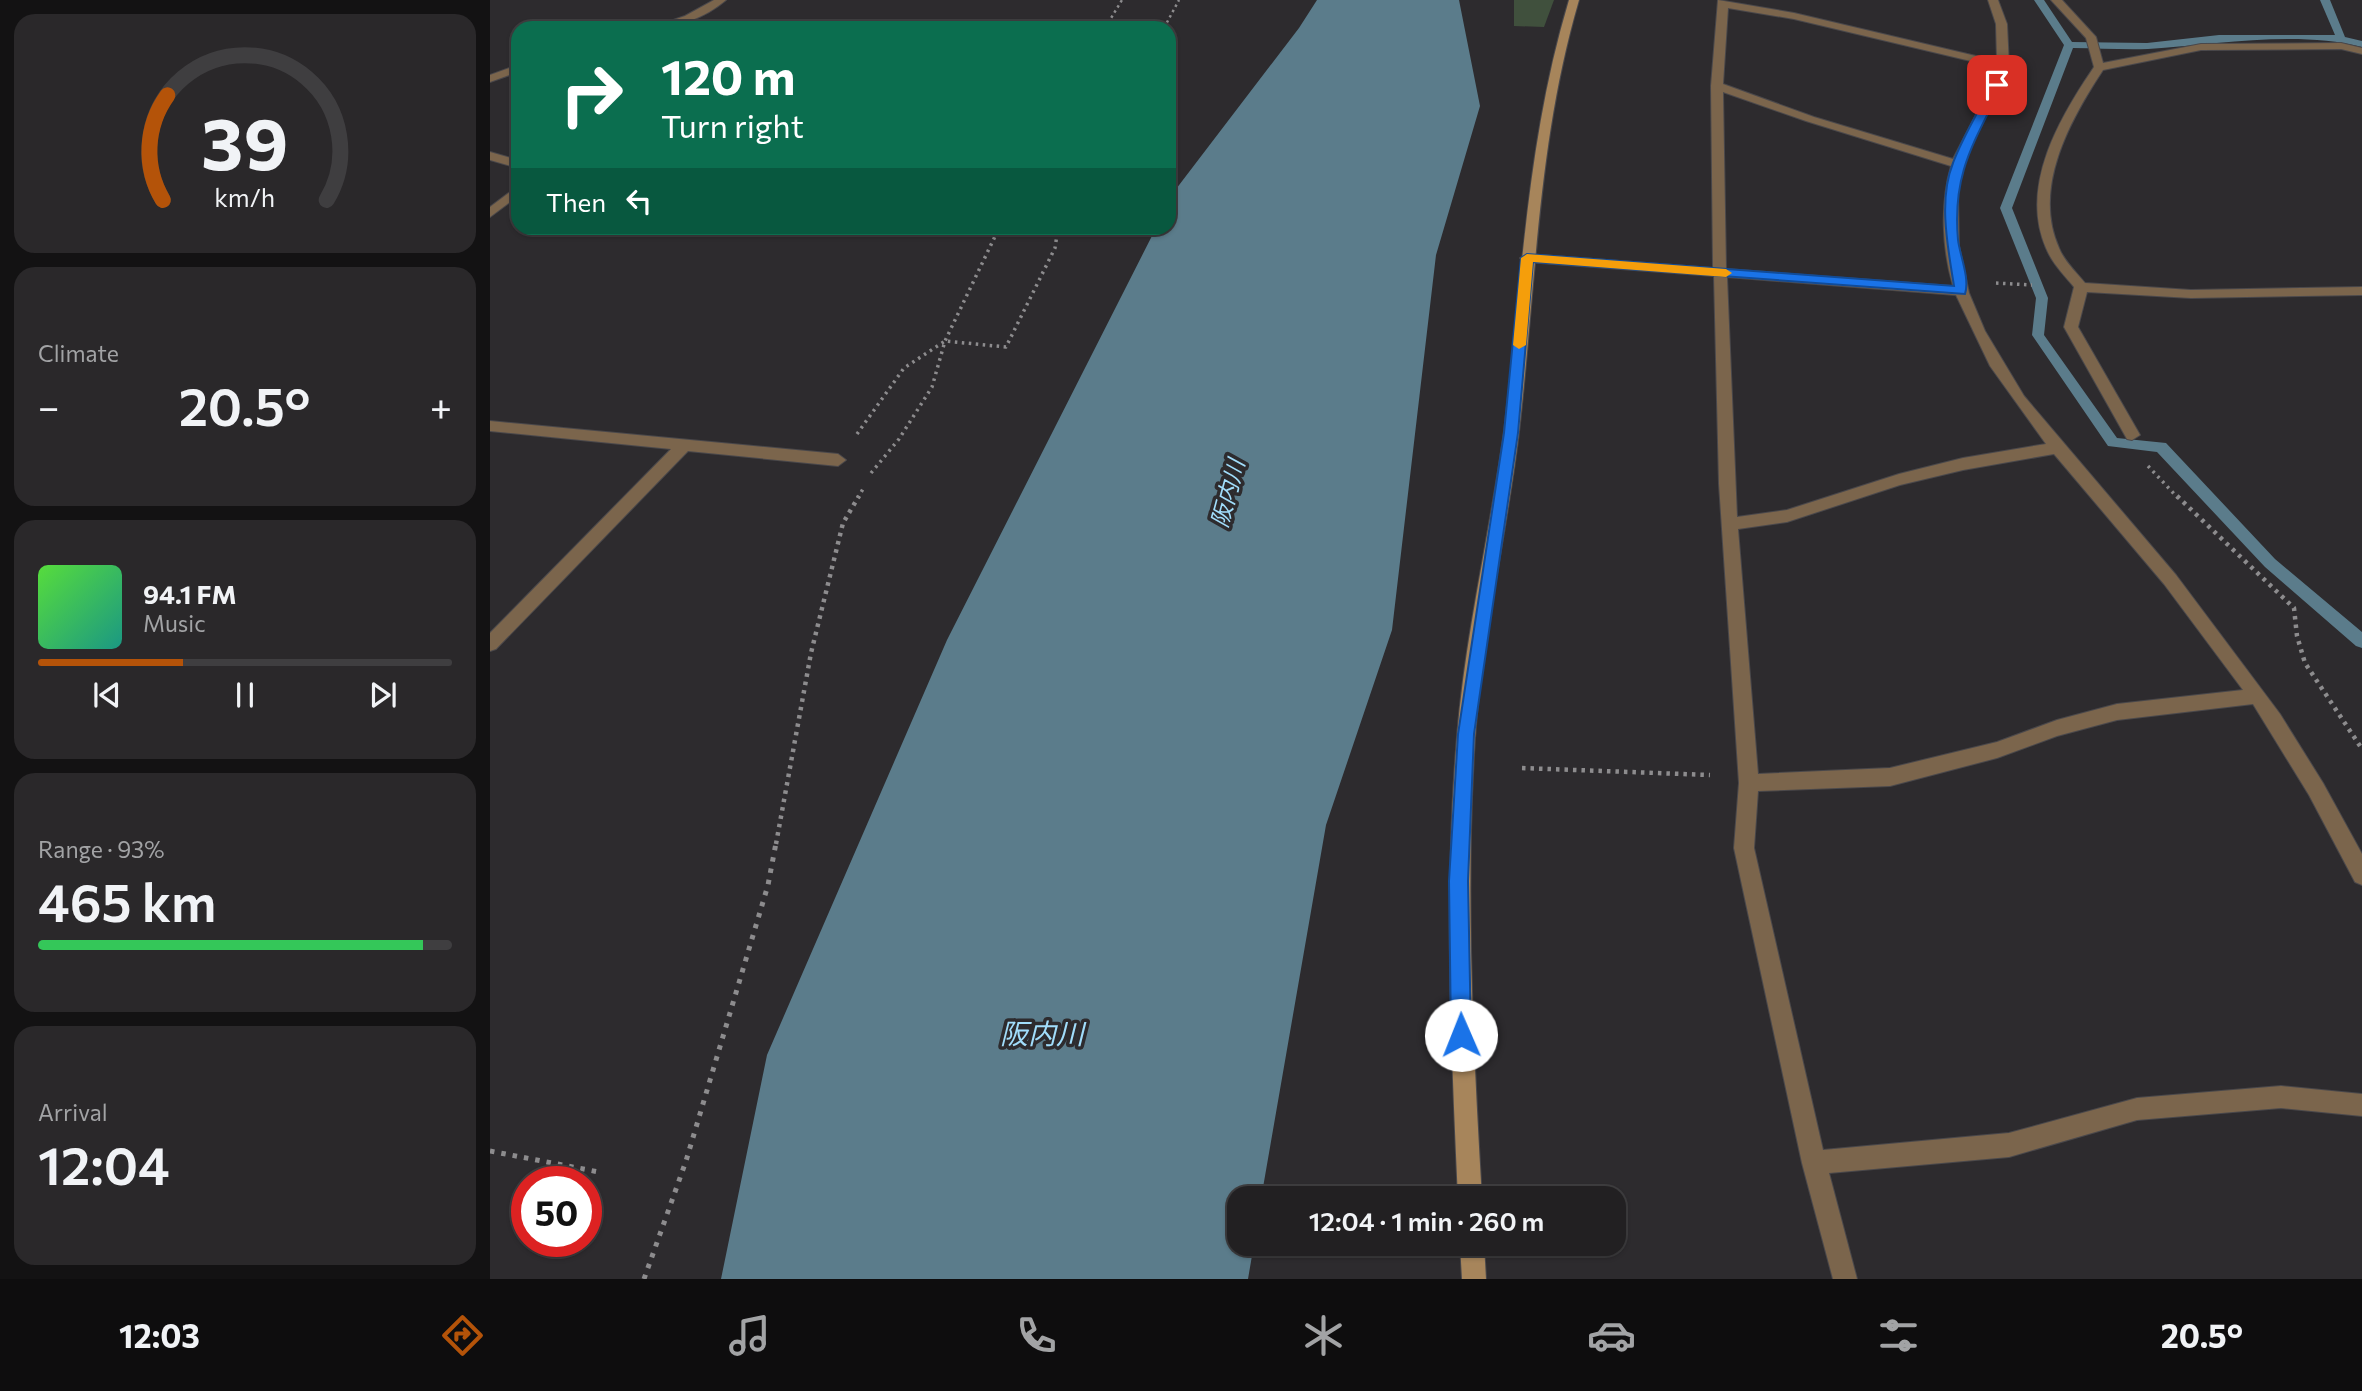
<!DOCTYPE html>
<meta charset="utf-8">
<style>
:root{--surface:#222022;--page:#2a282a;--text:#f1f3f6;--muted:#a2a3a5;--line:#3f3e40;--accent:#b45309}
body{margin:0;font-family:Commissioner,"Noto Sans JP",sans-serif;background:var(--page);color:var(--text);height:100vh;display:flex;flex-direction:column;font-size:26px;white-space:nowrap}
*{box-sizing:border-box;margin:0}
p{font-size:23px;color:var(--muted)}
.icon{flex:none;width:38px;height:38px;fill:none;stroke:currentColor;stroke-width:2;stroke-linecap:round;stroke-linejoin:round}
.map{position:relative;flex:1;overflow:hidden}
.drawer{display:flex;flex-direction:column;gap:14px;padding:14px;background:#131213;width:490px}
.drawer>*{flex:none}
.guide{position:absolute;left:21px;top:21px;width:665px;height:214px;border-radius:21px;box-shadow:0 2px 5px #0004,0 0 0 2px var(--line);background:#0b6e4f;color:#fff;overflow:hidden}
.speed{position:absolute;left:21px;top:1166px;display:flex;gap:14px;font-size:35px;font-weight:700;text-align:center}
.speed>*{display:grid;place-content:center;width:91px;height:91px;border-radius:50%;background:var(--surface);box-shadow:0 2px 5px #0004,0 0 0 2px var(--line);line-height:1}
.speed .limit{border:10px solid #d22;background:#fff;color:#111}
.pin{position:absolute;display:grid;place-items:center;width:60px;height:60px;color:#fff;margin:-30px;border-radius:14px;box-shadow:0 4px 10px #0006}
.me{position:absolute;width:77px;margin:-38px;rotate:359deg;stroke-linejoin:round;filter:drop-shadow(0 0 5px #0008)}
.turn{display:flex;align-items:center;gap:24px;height:147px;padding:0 35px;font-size:32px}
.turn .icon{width:91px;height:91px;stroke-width:2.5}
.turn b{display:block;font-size:49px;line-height:60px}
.then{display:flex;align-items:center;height:66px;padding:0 35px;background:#0003;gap:14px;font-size:26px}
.big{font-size:52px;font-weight:600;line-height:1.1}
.drawer .tile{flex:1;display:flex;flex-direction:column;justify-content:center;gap:10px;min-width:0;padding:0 24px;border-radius:21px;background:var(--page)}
.drawer .dial{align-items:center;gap:0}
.dial svg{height:182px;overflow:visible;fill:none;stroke:var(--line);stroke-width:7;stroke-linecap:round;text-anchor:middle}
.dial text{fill:var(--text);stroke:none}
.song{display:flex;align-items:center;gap:21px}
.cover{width:84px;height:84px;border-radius:10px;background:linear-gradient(135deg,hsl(110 70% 55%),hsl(170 70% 35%))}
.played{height:7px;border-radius:4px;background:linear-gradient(90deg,var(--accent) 35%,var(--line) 35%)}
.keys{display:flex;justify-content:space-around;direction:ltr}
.heat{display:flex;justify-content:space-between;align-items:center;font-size:38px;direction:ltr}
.charge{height:10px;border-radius:5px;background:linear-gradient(90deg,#34c759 93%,var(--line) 0)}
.trip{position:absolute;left:737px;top:1186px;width:399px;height:70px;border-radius:21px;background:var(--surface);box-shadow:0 2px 5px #0004,0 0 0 2px var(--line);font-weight:600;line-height:70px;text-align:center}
.dock{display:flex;height:112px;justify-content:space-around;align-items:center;background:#0e0d0e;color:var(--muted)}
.dock .icon{width:49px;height:49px}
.dock .active{color:var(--accent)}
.dock b{font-size:32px;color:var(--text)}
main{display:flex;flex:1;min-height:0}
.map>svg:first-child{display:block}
</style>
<main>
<section class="drawer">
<div class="tile dial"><svg viewBox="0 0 100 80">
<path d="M14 69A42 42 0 1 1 86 69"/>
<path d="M14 69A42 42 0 0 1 16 23" stroke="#b45309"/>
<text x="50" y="56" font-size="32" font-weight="700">39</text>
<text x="50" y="72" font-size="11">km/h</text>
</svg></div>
<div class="tile"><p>Climate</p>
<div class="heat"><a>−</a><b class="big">20.5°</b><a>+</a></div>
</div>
<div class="tile">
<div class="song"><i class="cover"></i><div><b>94.1 FM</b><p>Music</p></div></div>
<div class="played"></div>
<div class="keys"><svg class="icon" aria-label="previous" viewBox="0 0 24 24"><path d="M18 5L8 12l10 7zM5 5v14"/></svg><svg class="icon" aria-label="pause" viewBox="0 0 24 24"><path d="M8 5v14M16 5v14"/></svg><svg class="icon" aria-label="next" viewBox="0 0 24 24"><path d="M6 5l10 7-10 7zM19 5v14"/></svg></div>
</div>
<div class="tile"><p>Range · 93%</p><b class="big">465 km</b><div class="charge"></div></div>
<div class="tile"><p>Arrival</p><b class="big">12:04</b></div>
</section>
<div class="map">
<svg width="1872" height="1279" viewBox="0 0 1872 1279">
<rect width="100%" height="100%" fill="#2d2b2e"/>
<path fill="#40503d" d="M1024 0H1064L1054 27 1024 26Z"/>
<path fill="#5b7c8b" d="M827 0H969L990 106 946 255 902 630 836 825 771 1199H749V1244H764L758 1279H231L277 1055 457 640 666 228H679V201L683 193 809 28Z"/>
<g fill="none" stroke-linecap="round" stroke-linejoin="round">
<path fill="#5b7c8b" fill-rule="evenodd" d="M1544 0H1554L1582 42 1657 43 1729 35H1845L1830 0H1840L1855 37 1872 41V47C1805 30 1726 45 1658 49 1633 50 1608 48 1583 48L1522 208 1558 298 1554 335 1627 438 1676 443 1785 559 1872 632V648L1866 646 1775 567 1667 452 1618 446 1542 335 1546 298 1510 208 1574 45Z"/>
<defs>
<path id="street" d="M224 0H236C215 18 187 28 160 28L195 16Z
M1228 0 1304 13 1507 61 1506 24 1498 0H1508L1517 24 1519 66 1474 162 1468 192 1469 246 1479 293 1495 331 1534 396 1686 575 1790 714 1833 783 1872 854V885L1865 882 1819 795 1763 704 1627 720 1567 736 1507 758 1400 786 1268 791 1264 848 1333 1150 1519 1133 1647 1098 1791 1086 1872 1094V1116L1791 1108 1647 1120 1519 1157 1339 1173 1367 1279H1343L1312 1163 1244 848 1249 783 1229 484 1224 276 1037 262 1030 258 1037 254 1223 268 1221 86ZM1238 8 1304 19 1506 67 1492 103 1463 159 1324 117 1233 84ZM1233 92 1316 121 1461 166C1450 204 1452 248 1463 286L1236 269ZM1237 277 1466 295 1500 366 1556 444 1473 458 1409 474 1297 510 1247 517ZM1564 454 1674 584 1753 690 1627 704 1567 720 1507 742 1400 768 1268 774 1248 529 1297 522 1410 485 1473 470Z
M1561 0H1572L1606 37 1613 63 1711 44 1851 43 1872 48V54L1851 49 1711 50 1613 70C1580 120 1542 188 1569 248 1574 261 1586 272 1595 283L1701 290 1872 287V295L1701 298 1597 292 1588 327 1650 435 1642 440 1637 439 1574 327 1584 287C1574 275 1562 263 1556 248 1529 186 1570 117 1604 67L1596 38Z
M28 65V72L0 82V75Z
M0 152 28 160V168L0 160Z
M28 186V196L0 217V207Z
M0 421 348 454 356 460 348 466 198 451 6 649 0 651V633L181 449 0 431Z"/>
<path id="secondary" d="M1079 0H1089C1047 143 1046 285 1029 432 1017 534 992 635 985 738 975 891 983 1045 992 1199H968C961 1045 954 891 967 737 975 634 1000 534 1014 431 1032 285 1036 143 1079 0Z
M970 1244H994L996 1279H972Z"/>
</defs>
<use href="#street" stroke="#4a484b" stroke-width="2"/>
<use href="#secondary" stroke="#4a484b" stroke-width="2"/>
<path stroke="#8d8c8e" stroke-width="2.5" stroke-dasharray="2.5 3.5" stroke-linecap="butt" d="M252 26 266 28
M615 28 632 0
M674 28 689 0"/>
<path stroke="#8d8c8e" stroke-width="3.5" stroke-dasharray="2.5 4.5" stroke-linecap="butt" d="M1506 283 1542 285
M367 434 414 368 455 341 516 347 565 248 568 228
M1658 466 1688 498
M381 473 409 439 442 387 455 341 509 228
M368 498 374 487"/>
<path stroke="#8d8c8e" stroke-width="4.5" stroke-dasharray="3.5 5" stroke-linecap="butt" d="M1687 496 1804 608 1807 636 1815 663 1872 749
M1032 768 1220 775
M286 844 321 653 353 523 369 496"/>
<path stroke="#8d8c8e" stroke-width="5" stroke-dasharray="4.5 7" stroke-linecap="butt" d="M0 1151 109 1172
M154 1279 196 1161 278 885 286 843"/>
<use href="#street" fill="#7b654c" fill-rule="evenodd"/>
<use href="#secondary" fill="#a7855b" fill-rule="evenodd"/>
</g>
<path fill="#1a73e8" stroke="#114b97" stroke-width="2" d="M1507 82 1512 85C1484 143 1462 173 1468 240 1470 256 1480 278 1475 294L1043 262 1028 433 984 734 978 881 981 1035 978 1042 971 1045 964 1042 961 1035 959 881 968 734 1014 433 1031 258 1037 254 1464 286C1458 248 1448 200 1463 163 1473 136 1489 111 1502 85Z"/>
<path fill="#f59e0b" d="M1037 254 1236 269 1242 273 1236 277 1043 262 1036 345 1029 349 1023 345 1031 258Z"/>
<g text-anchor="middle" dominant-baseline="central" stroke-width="7" stroke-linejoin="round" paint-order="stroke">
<g font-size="23" font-style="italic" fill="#a1ddfb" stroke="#2d2b2e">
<text transform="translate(737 493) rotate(-75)">阪内川</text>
</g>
<g font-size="28" font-style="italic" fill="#a1ddfb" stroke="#2d2b2e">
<text x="552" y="1033">阪内川</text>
</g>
</g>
</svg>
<div class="speed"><div class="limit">50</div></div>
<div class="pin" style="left:1507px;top:85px;background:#d93025"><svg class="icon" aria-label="arrive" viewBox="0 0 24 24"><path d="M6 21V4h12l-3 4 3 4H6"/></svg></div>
<svg class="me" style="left:971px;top:1035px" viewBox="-20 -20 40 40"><circle r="19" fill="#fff"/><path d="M0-13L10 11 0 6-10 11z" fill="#1a73e8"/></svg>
<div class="trip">12:04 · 1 min · 260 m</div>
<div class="guide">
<div class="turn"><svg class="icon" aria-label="right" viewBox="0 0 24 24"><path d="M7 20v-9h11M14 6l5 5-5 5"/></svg><div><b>120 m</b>Turn right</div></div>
<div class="then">Then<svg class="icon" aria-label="left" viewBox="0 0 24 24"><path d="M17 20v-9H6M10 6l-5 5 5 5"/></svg></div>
</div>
</div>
</main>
<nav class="dock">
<b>12:03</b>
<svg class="icon active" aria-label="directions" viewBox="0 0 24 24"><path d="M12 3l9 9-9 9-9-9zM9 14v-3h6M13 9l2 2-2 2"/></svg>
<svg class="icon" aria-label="music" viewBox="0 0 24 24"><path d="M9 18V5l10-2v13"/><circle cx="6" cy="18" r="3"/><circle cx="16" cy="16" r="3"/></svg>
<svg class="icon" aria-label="phone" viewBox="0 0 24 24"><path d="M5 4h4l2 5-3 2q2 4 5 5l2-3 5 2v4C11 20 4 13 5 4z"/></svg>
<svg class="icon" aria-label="climate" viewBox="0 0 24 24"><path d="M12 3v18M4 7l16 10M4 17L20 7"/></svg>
<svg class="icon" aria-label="car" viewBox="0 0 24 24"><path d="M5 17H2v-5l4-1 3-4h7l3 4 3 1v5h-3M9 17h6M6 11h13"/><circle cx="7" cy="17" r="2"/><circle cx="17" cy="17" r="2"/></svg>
<svg class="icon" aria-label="filters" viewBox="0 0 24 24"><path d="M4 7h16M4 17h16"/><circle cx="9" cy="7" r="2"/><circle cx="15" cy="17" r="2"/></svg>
<b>20.5°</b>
</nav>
